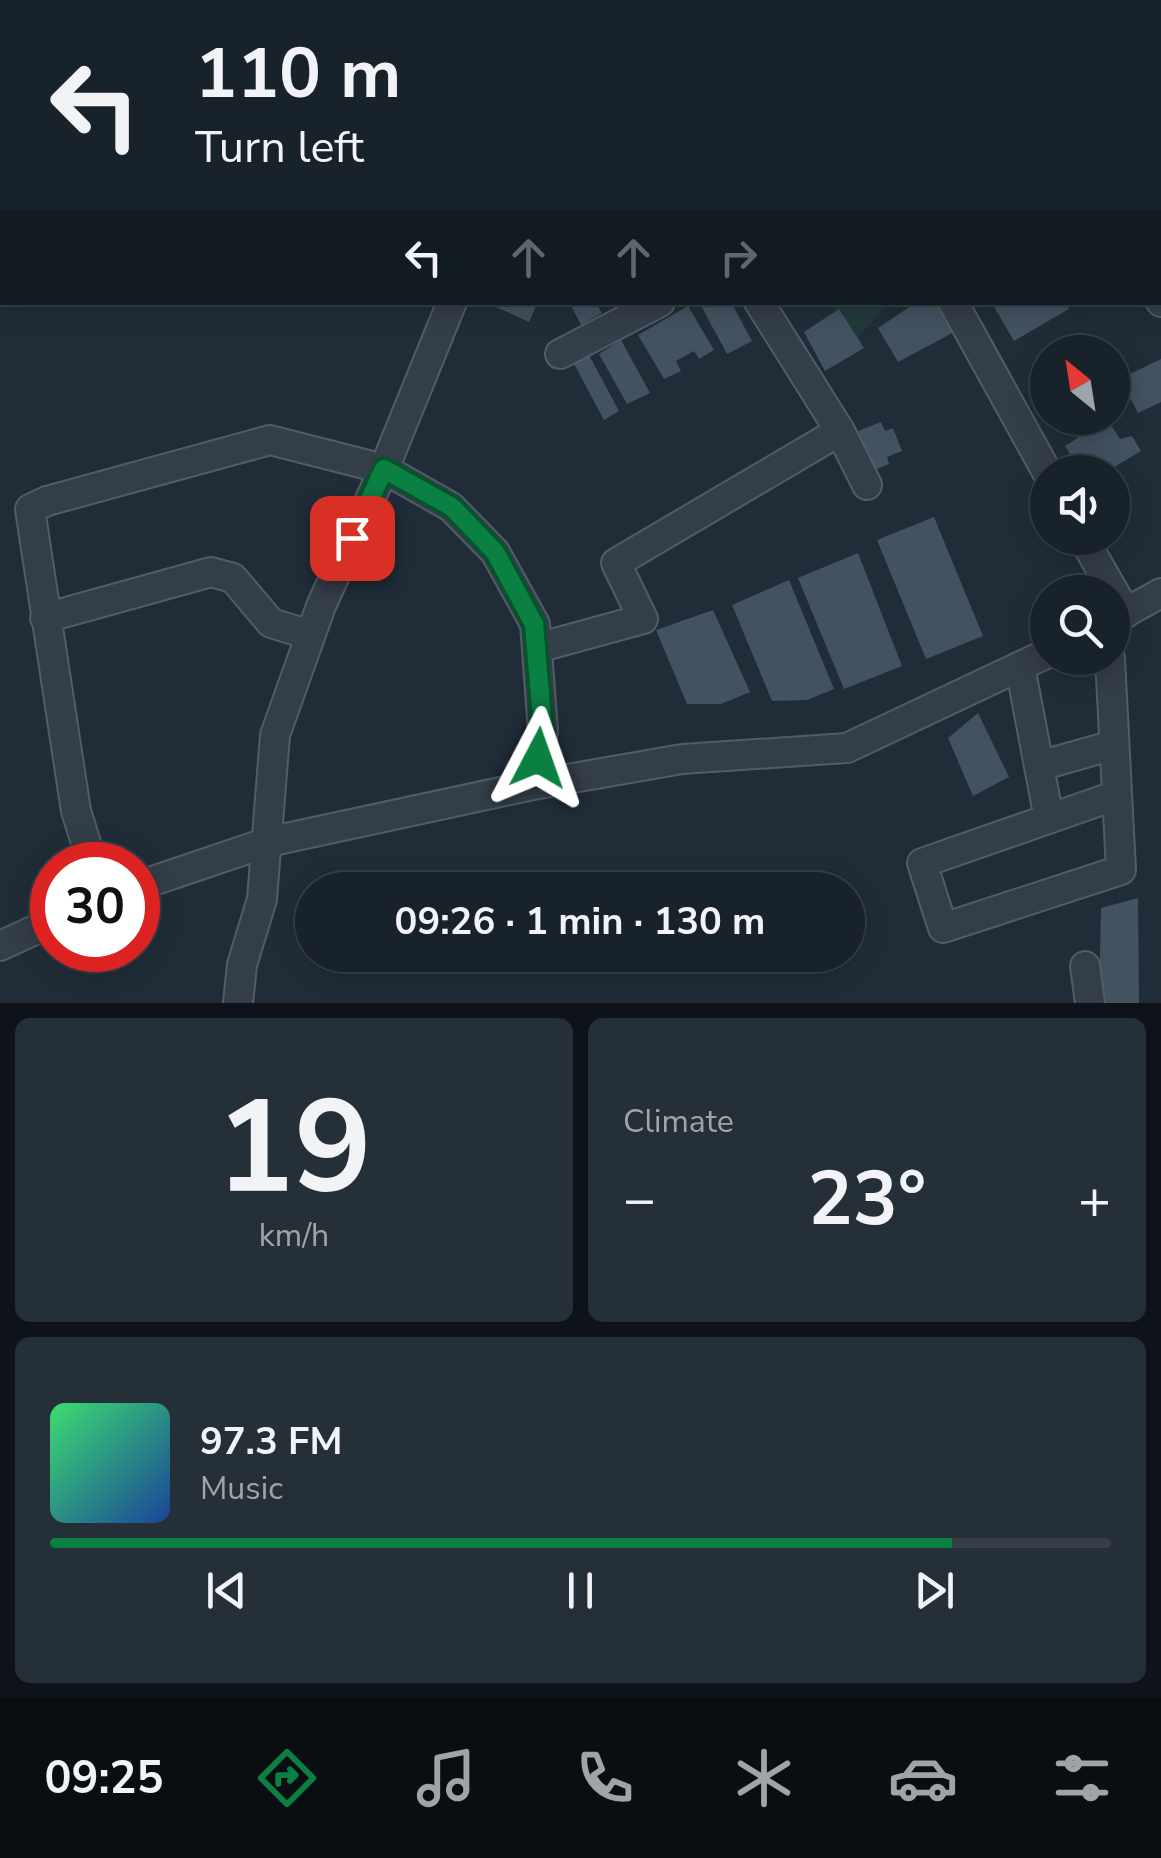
<!DOCTYPE html>
<meta charset="utf-8">
<style>
:root{--surface:#18222b;--page:#252f37;--text:#f1f3f6;--muted:#9fa4a9;--line:#363f47;--accent:#0b8043}
body{margin:0;font-family:"Nunito Sans",sans-serif;background:var(--page);color:var(--text);height:100vh;display:flex;flex-direction:column;font-size:38px;white-space:nowrap}
*{box-sizing:border-box;margin:0}
p{font-size:32px;color:var(--muted)}
.icon{flex:none;width:55px;height:55px;fill:none;stroke:currentColor;stroke-width:2;stroke-linecap:round;stroke-linejoin:round}
.map{position:relative;height:1003px;overflow:hidden}
.drawer{display:flex;flex-direction:column;gap:15px;padding:15px;background:#0d1318;flex:1}
.drawer>*{flex:none}
.guide{position:absolute;left:0px;top:0px;width:1162px;height:305px;box-shadow:0 5px 25px #0003,0 0 0 2px var(--line);background:#18222b;color:var(--text);overflow:hidden}
.needle{width:65px;rotate:330deg}
.buttons{position:absolute;left:1030px;top:335px;display:grid;gap:20px}
.buttons a{display:grid;place-items:center;width:100px;height:100px;border-radius:50%;background:var(--surface);box-shadow:0 5px 25px #0003,0 0 0 2px var(--line);font-size:50px}
.speed{position:absolute;left:30px;top:842px;display:flex;gap:20px;font-size:50px;font-weight:700;text-align:center}
.speed>*{display:grid;place-content:center;width:130px;height:130px;border-radius:50%;background:var(--surface);box-shadow:0 5px 25px #0003,0 0 0 2px var(--line);line-height:1}
.speed .limit{border:15px solid #d22;background:#fff;color:#111}
.pin{position:absolute;display:grid;place-items:center;width:85px;height:85px;color:#fff;margin:-42px;border-radius:20px;box-shadow:0 5px 15px #0006}
.me{position:absolute;width:110px;margin:-55px;rotate:4deg;stroke-linejoin:round;filter:drop-shadow(0 0 8px #0008)}
.turn{display:flex;align-items:center;gap:35px;height:210px;padding:0 30px;font-size:45px}
.turn .icon{width:130px;height:130px;stroke-width:2.5}
.turn b{display:block;font-size:70px;line-height:85px}
.lanes{display:flex;align-items:center;height:95px;padding:0 30px;background:#0003;justify-content:center;gap:50px;direction:ltr}
.lanes .off{opacity:.35}
.big{font-size:75px;font-weight:700;line-height:1.1}
.drawer .tile{flex:1;display:flex;flex-direction:column;justify-content:center;gap:15px;min-width:0;padding:0 35px;border-radius:15px;background:var(--page)}
.drawer .dial{align-items:center;gap:0}
.dial b{font-size:130px;line-height:1}
.song{display:flex;align-items:center;gap:30px}
.cover{width:120px;height:120px;border-radius:15px;background:linear-gradient(135deg,hsl(140 70% 55%),hsl(220 70% 35%))}
.played{height:10px;border-radius:5px;background:linear-gradient(90deg,var(--accent) 85%,var(--line) 85%)}
.keys{display:flex;justify-content:space-around;direction:ltr}
.heat{display:flex;justify-content:space-between;align-items:center;font-size:55px;direction:ltr}
.drawer .tiles{flex:1;display:grid;gap:15px;grid-template-columns:1fr 1fr}
.tile:last-child{grid-column:span 2}
.trip{position:absolute;left:295px;top:872px;width:570px;height:100px;border-radius:50px;background:var(--surface);box-shadow:0 5px 25px #0003,0 0 0 2px var(--line);font-weight:700;line-height:100px;text-align:center}
.tabs{display:flex;height:160px;justify-content:space-around;align-items:center;background:#0a0e11;color:var(--muted)}
.tabs .icon{width:70px;height:70px}
.tabs .active{color:var(--accent)}
.tabs b{font-size:45px;color:var(--text)}
.map>svg:first-child{display:block}
</style>
<div class="map">
<svg width="1161" height="1003" viewBox="0 0 1161 1003">
<rect width="100%" height="100%" fill="#202d39"/>
<path fill="#22393a" d="M704 0H1122V2H704Z
M830 303H889L856 339Z"/>
<path fill="#435261" d="M485 302H538L529 322Z
M569 302H595L602 313 581 325Z
M699 302H731L752 341 727 354Z
M917 302H942L958 330 898 362 878 328Z
M997 302H1065L1069 309 1014 341 993 305Z
M688 306 714 350 699 359 694 351 676 361 681 371 664 379 638 335Z
M839 309 864 348 825 371 804 332Z
M621 340 650 393 627 404 599 354Z
M589 355 619 411 604 420 574 364Z
M1161 359V402L1138 413 1120 379Z
M1107 419 1120 439 1132 436 1141 451 1106 472H1081L1065 446Z
M881 422 885 431 893 428 902 451 887 457 889 464 874 470 858 431Z
M934 517 983 636 926 659 877 540Z
M858 553 902 666 844 689 798 578Z
M789 580 834 689 807 700 772 701 732 605Z
M713 610 750 692 721 704H687L656 630Z
M978 713 1009 777 973 796 948 738Z
M1138 898 1139 1003H1099L1101 908Z"/>
<g fill="none" stroke-linecap="round" stroke-linejoin="round">
<defs>
<path id="minor" d="M538 0 544 2
M572 2 573 0
M1160 299 1161 302
M953 302 1048 474
M560 354 660 302
M840 431 867 485
M1083 538 1126 613
M45 618 211 572 233 578 271 623 310 635
M1112 620 1161 593
M537 648 643 619 616 563 840 431 759 302
M1110 658 1121 870 943 928 922 863 1117 795
M1020 666 1049 819
M1039 766 1114 745
M93 865 76 811 30 509 47 501 270 440 384 469 451 507 495 552 535 624 543 731 533 785
M138 886 268 842 533 785 682 759 847 748 1048 653
M0 946 52 922
M1085 966 1090 1003
M238 1003 242 965 262 899 275 735 321 606 384 469 452 302"/>
</defs>
<use href="#minor" stroke="#515c67" stroke-width="32"/>
<use href="#minor" stroke="#343e49" stroke-width="28"/>
</g>
<g fill="none" stroke-linecap="round" stroke-linejoin="round">
<defs>
<path id="route" d="M352 538 384 469 452 507 495 552 534 624 543 731 538 758"/>
</defs>
<use href="#route" stroke="#07532c" stroke-width="25"/>
<use href="#route" stroke="#0b8043" stroke-width="18"/>
</g>
</svg>
<div class="buttons">
<a><svg class="needle" viewBox="-14 -14 28 28"><path d="M0-13l5 13h-10z" fill="#e53935"/><path d="M0 13l5-13h-10z" fill="#9fa4a9"/></svg></a>
<a><svg class="icon" aria-label="sound" viewBox="0 0 24 24"><path d="M4 9h4l5-4v14l-5-4H4zM17 9q2 3 0 6"/></svg></a>
<a><svg class="icon" aria-label="search" viewBox="0 0 24 24"><circle cx="10" cy="10" r="6"/><path d="M15 15l6 6"/></svg></a>
</div>
<div class="speed"><div class="limit">30</div></div>
<div class="pin" style="left:352px;top:538px;background:#d93025"><svg class="icon" aria-label="arrive" viewBox="0 0 24 24"><path d="M6 21V4h12l-3 4 3 4H6"/></svg></div>
<svg class="me" style="left:538px;top:758px" viewBox="-20 -20 40 40"><path d="M0-17L14 15 0 8-14 15z" fill="#0b8043" stroke="#fff" stroke-width="4"/></svg>
<div class="trip">09:26 · 1 min · 130 m</div>
<div class="guide">
<div class="turn"><svg class="icon" aria-label="left" viewBox="0 0 24 24"><path d="M17 20v-9H6M10 6l-5 5 5 5"/></svg><div><b>110 m</b>Turn left</div></div>
<div class="lanes"><svg class="icon" aria-label="left" viewBox="0 0 24 24"><path d="M17 20v-9H6M10 6l-5 5 5 5"/></svg><svg class="icon off" aria-label="ahead" viewBox="0 0 24 24"><path d="M12 20V5M6 11l6-6 6 6"/></svg><svg class="icon off" aria-label="ahead" viewBox="0 0 24 24"><path d="M12 20V5M6 11l6-6 6 6"/></svg><svg class="icon off" aria-label="right" viewBox="0 0 24 24"><path d="M7 20v-9h11M14 6l5 5-5 5"/></svg></div>
</div>
</div>
<section class="drawer">
<div class="tiles">
<div class="tile dial"><b>19</b><p>km/h</p></div>
<div class="tile"><p>Climate</p>
<div class="heat"><a>−</a><b class="big">23°</b><a>+</a></div>
</div>
<div class="tile">
<div class="song"><i class="cover"></i><div><b>97.3 FM</b><p>Music</p></div></div>
<div class="played"></div>
<div class="keys"><svg class="icon" aria-label="previous" viewBox="0 0 24 24"><path d="M18 5L8 12l10 7zM5 5v14"/></svg><svg class="icon" aria-label="pause" viewBox="0 0 24 24"><path d="M8 5v14M16 5v14"/></svg><svg class="icon" aria-label="next" viewBox="0 0 24 24"><path d="M6 5l10 7-10 7zM19 5v14"/></svg></div>
</div>
</div>
</section>
<nav class="tabs">
<b>09:25</b>
<svg class="icon active" aria-label="directions" viewBox="0 0 24 24"><path d="M12 3l9 9-9 9-9-9zM9 14v-3h6M13 9l2 2-2 2"/></svg>
<svg class="icon" aria-label="music" viewBox="0 0 24 24"><path d="M9 18V5l10-2v13"/><circle cx="6" cy="18" r="3"/><circle cx="16" cy="16" r="3"/></svg>
<svg class="icon" aria-label="phone" viewBox="0 0 24 24"><path d="M5 4h4l2 5-3 2q2 4 5 5l2-3 5 2v4C11 20 4 13 5 4z"/></svg>
<svg class="icon" aria-label="climate" viewBox="0 0 24 24"><path d="M12 3v18M4 7l16 10M4 17L20 7"/></svg>
<svg class="icon" aria-label="car" viewBox="0 0 24 24"><path d="M5 17H2v-5l4-1 3-4h7l3 4 3 1v5h-3M9 17h6M6 11h13"/><circle cx="7" cy="17" r="2"/><circle cx="17" cy="17" r="2"/></svg>
<svg class="icon" aria-label="filters" viewBox="0 0 24 24"><path d="M4 7h16M4 17h16"/><circle cx="9" cy="7" r="2"/><circle cx="15" cy="17" r="2"/></svg>
</nav>
